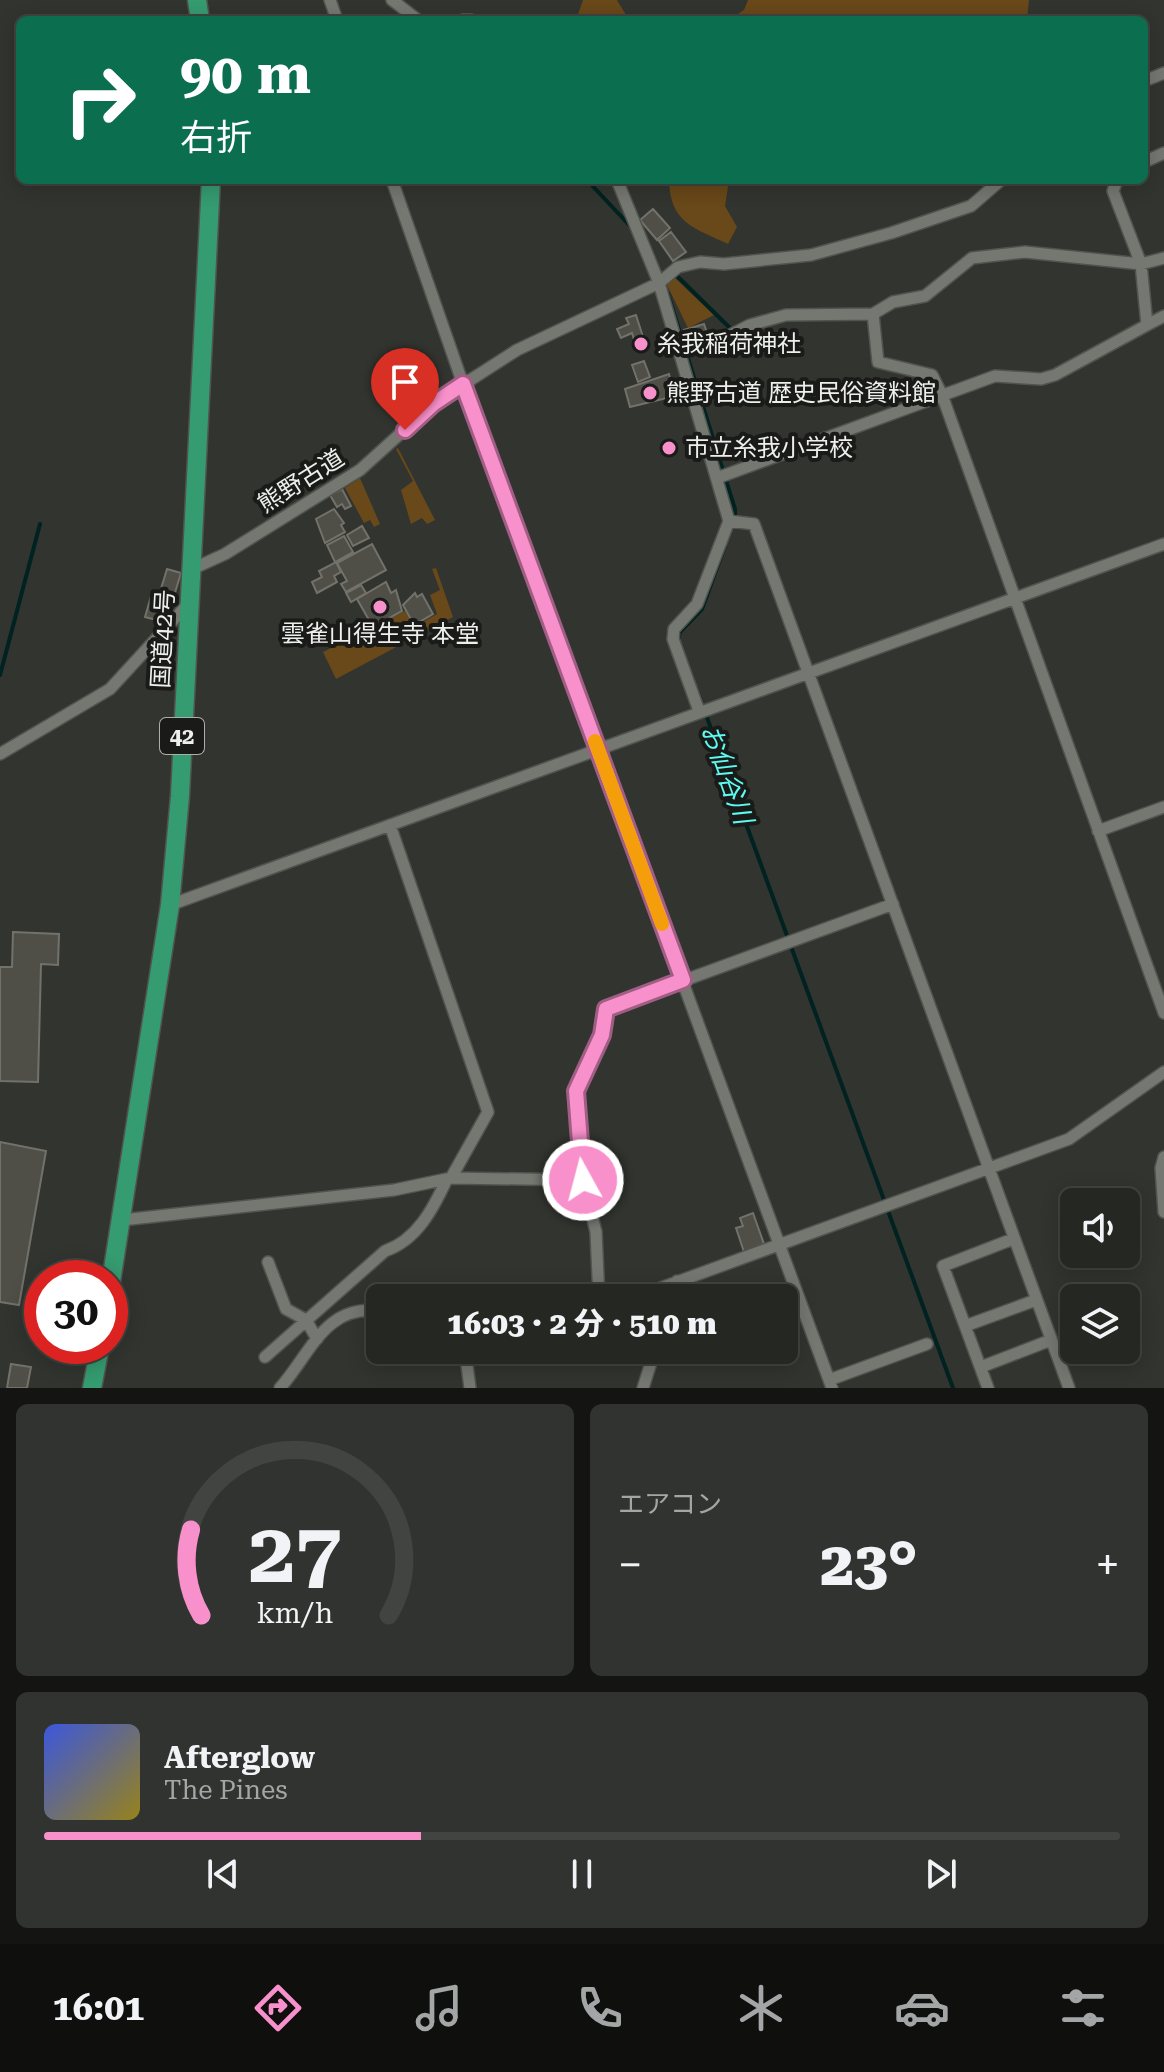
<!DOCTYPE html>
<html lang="ja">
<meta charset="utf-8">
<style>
:root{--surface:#252723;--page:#313330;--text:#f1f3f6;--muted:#a3a5a6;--line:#424441;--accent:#f890cb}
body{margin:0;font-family:"Roboto Serif","Noto Sans JP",serif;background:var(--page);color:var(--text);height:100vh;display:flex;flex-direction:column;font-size:30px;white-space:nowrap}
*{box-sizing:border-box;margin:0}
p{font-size:26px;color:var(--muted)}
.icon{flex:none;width:44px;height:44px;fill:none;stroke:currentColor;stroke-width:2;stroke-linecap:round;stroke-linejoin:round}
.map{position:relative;height:1388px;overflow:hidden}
.side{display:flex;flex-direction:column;gap:16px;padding:16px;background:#141513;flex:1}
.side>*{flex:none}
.hud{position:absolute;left:16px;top:16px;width:1132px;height:168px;border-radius:12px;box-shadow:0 4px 20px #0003,0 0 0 2px var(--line);background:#0b6e4f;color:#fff;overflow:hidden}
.tools{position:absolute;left:1060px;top:1188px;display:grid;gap:16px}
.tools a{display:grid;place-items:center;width:80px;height:80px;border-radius:12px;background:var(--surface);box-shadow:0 4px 20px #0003,0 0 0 2px var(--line);font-size:40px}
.speed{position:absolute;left:24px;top:1260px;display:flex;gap:16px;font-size:40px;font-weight:700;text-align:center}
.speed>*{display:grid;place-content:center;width:104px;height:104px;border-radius:50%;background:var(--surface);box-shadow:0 4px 20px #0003,0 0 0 2px var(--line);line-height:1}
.speed .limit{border:12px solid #d22;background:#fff;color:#111}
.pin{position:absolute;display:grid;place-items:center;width:68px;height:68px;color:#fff;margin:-82px -34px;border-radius:50% 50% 50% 0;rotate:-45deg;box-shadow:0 0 8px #0007}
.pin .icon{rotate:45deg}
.me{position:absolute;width:88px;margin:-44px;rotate:353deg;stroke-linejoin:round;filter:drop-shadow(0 0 6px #0008)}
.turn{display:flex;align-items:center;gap:28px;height:168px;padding:0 32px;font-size:36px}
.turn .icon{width:104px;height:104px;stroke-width:2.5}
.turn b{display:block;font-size:56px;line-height:68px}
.big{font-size:60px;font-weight:800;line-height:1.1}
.side .tile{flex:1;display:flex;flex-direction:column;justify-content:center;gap:12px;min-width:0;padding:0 28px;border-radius:12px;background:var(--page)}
.side .dial{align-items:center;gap:0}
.dial svg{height:208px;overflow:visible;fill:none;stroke:var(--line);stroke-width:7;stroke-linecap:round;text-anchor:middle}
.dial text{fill:var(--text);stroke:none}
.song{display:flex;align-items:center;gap:24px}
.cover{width:96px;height:96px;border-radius:12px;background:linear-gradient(135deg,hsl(230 70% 55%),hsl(50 70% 35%))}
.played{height:8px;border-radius:4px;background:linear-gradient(90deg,var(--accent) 35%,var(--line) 35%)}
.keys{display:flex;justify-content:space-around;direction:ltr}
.heat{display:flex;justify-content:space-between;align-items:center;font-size:44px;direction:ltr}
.side .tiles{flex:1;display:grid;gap:16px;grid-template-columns:1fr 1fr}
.tile:last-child{grid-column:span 2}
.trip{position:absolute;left:366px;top:1284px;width:432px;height:80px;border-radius:12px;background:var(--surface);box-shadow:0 4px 20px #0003,0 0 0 2px var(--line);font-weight:800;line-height:80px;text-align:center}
.tabs{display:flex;height:128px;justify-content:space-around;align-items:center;background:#0f100e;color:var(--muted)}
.tabs .icon{width:56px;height:56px}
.tabs .on{color:var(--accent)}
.tabs b{font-size:36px;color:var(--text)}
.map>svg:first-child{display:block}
</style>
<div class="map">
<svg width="1164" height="1388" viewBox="0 0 1164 1388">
<rect width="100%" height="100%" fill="#31342f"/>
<path fill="#694819" d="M583 0H617L629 20H576Z
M748 0H1029L1027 20H729L744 10Z
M669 180H729L725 206 737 227 728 244C694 228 670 223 669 180Z
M674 277 714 315 688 328 667 285Z
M398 448 435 520 427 524 422 518 411 524 401 490 413 481 396 449Z
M360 478 380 524 374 527 370 520 364 523 345 488Z
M436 568 453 617 336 679 323 652 405 611 414 627 437 614 430 595 440 590 432 569Z"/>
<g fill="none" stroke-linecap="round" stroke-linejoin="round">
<path stroke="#002220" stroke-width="4" d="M587 180 632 228
M676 275 732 330
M668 294 735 509V519
M678 640 680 632 702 609 725 546
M0 675 40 524
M698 693 953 1388"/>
</g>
<path fill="#4f4f48" stroke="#72716a" stroke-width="2" d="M653 209 670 228 657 240 640 220Z
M671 232 686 252 673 261 659 241Z
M636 315 644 340 635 343 632 333 621 338 617 329 629 324 626 318Z
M704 324 708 336 688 342 684 330Z
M644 361 650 377 638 382 632 365Z
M669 374 675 396 630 407 625 389Z
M342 489 351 506 345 509 342 504 337 507 330 495Z
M334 509 344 523 341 525 345 532 325 543 316 519Z
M362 526 369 538 353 546 347 535Z
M344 536 353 552 335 562 327 545Z
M372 544 386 570 346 592 341 584 347 581 337 563Z
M336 562 341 572 334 576 337 582 317 593 312 582 322 577 319 571Z
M167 569 181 573 174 596 160 592Z
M386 582 391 593 396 590 402 611 373 627 357 599Z
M361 585 366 593 351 602 346 593Z
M152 593 171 598 164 622 145 617Z
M415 593 417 597 422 594 433 614 414 625 403 605Z
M13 932 59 934 58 965 41 964 38 1082 0 1081V967H12Z
M0 1142 46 1151 19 1305 0 1302Z
M753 1213 764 1244 744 1252 736 1228 743 1226 740 1218Z
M11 1364 31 1367 27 1388H7Z"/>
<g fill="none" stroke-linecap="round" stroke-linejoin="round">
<defs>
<path id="minor" d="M330 0 337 20
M392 0 418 20
M463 20H471
M1144 81 1164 73
M1144 162 1164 153
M392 180 463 384 832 1388
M617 180 659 283 729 521 697 604 674 629 673 639 699 711
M1117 180 1113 191 1141 264 1147 325 1164 316
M873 314 878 362 932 375 942 395 1164 1013
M680 350 719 341 750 325 786 315 873 314 893 302 925 296 972 258 1025 252 1141 264 1164 258
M717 478 995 376 1041 379 1055 375 1147 325
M729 521 754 524 1069 1388
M190 570 225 554 360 470 433 404 517 350 659 283 678 267 700 262 724 264 811 255 891 233 971 206 1001 180
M0 754 110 689 189 603
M390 825 488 1112 451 1178
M1098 831 1164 807
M170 905 1164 544
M1164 1157 1161 1168 1164 1212
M122 1220 394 1190 451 1178 583 1180
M268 1262 286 1309 306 1320 317 1339
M599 1298 596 1232 583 1180 576 1091 602 1035 606 1009 893 904
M633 1298 1069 1139 1164 1072
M672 1298 677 1281
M965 1326 1036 1300
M465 1350 470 1388
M265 1357 385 1251C417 1240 433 1209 447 1179
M981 1367 1051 1340
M829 1380 927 1344
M280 1388C311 1353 325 1304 380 1311
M643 1388 655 1350
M988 1388 943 1266 1013 1239"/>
<path id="trunk" d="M197 0 200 20
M110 1288 170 905 180 796 211 180
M92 1388 100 1346"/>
</defs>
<use href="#minor" stroke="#50534e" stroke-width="14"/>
<use href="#trunk" stroke="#50534e" stroke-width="21"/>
<use href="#minor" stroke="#747871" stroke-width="11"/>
<use href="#trunk" stroke="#359b70" stroke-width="18"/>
</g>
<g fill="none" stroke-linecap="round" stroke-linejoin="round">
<defs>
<path id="route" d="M405 430 433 404 463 384 683 980 606 1009 602 1035 576 1091 583 1180"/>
</defs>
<use href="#route" stroke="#a15e84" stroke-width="20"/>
<use href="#route" stroke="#f890cb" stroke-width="14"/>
<path stroke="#f59e0b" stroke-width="14" d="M595 741 662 924"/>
</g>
<g fill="#f890cb" stroke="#1a1b19" stroke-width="3">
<circle cx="641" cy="344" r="8"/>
<circle cx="650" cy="393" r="8"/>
<circle cx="669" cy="448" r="8"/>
<circle cx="380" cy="607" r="8"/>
</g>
<g text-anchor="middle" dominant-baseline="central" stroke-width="8" stroke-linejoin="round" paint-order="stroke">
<rect fill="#1a1b19" stroke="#aeafac" stroke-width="2" x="160" y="718" width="44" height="36" rx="6"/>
<g font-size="22" font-weight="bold" fill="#edefeb">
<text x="182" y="736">42</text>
</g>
<g font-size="24" fill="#edefeb" stroke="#1a1b19" text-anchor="start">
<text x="657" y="344">糸我稲荷神社</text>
<text x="666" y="393">熊野古道 歴史民俗資料館</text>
<text x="685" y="448">市立糸我小学校</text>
<text x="380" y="634" text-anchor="middle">雲雀山得生寺 本堂</text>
</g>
<g font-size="24" fill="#edefeb" stroke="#1a1b19">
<text transform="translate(301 481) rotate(-32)">熊野古道</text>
<text transform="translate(163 639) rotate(-87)">国道42号</text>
</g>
<g font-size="26" font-style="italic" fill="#5cfcf1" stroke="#1a1b19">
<text transform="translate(727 774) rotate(70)">お仙谷川</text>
</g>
</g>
</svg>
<div class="tools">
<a><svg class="icon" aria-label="sound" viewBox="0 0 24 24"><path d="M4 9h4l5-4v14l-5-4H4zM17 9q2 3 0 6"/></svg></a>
<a><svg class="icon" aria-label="layers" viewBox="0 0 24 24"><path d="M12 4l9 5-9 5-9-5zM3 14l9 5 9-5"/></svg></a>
</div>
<div class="speed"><div class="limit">30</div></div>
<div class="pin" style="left:405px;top:430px;background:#d93025"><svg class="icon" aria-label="arrive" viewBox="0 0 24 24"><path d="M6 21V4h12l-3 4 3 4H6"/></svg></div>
<svg class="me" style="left:583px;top:1180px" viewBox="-20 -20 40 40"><circle r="17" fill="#f890cb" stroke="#fff" stroke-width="3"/><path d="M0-11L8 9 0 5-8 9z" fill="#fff"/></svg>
<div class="trip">16:03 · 2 分 · 510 m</div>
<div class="hud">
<div class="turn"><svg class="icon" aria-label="right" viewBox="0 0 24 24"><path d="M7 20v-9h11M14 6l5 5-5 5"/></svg><div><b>90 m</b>右折</div></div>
</div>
</div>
<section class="side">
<div class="tiles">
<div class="tile dial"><svg viewBox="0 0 100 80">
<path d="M14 69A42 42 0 1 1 86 69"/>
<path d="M14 69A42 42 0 0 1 10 36" stroke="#f890cb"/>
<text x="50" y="56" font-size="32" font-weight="700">27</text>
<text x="50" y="72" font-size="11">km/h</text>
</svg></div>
<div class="tile"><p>エアコン</p>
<div class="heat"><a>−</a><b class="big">23°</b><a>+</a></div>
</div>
<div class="tile">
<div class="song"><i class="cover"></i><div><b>Afterglow</b><p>The Pines</p></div></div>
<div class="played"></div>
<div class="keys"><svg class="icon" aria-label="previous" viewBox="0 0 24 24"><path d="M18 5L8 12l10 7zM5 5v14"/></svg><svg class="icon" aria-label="pause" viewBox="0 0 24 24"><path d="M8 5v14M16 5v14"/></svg><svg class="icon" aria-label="next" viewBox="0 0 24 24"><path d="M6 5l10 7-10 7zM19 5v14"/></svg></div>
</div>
</div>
</section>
<nav class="tabs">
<b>16:01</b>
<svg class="icon on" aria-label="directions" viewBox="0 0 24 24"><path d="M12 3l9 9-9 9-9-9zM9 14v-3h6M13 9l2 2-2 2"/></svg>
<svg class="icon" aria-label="music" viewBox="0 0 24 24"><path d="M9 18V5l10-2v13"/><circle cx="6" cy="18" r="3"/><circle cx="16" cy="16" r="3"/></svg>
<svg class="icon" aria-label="phone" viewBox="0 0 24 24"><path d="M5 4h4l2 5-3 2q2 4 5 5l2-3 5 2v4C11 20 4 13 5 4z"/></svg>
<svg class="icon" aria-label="climate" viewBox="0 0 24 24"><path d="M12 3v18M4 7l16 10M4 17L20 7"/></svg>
<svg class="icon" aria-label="car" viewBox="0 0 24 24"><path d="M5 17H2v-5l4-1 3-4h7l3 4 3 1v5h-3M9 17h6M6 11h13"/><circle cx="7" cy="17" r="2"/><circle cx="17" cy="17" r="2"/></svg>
<svg class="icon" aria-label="filters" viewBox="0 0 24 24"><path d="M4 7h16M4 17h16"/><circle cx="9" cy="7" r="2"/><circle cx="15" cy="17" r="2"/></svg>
</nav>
